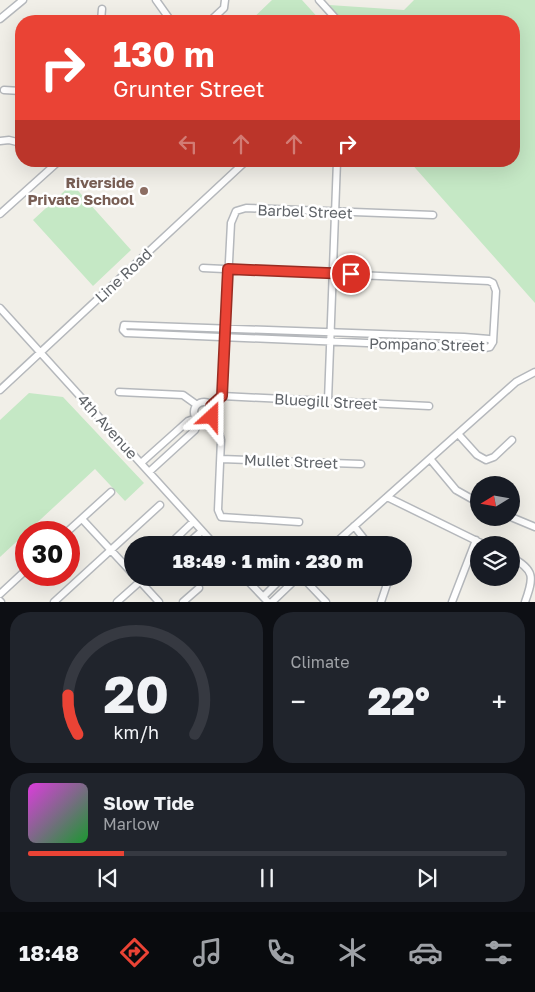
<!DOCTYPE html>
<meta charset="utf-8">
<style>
:root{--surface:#171b24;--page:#20242c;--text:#f1f3f6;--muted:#9ea1a6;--line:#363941;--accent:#ea4335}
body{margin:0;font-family:"Golos Text",sans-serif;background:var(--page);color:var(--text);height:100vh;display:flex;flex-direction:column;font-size:19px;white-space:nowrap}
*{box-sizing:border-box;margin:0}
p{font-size:16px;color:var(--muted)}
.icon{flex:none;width:28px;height:28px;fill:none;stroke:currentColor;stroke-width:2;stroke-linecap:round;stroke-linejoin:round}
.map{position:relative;height:602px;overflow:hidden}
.sheet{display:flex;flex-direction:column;gap:10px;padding:10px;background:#0d0f14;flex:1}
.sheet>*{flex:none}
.banner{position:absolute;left:15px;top:15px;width:505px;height:152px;border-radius:20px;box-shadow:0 5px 20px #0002;background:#ea4335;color:#fff;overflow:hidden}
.needle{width:32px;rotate:259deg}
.fabs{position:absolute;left:470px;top:476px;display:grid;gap:10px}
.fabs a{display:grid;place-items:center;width:50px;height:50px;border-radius:50%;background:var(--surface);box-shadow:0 5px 20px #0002;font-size:25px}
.speed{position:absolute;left:15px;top:521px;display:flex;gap:10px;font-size:25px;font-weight:700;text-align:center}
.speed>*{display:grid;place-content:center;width:65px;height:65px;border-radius:50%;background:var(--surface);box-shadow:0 5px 20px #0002;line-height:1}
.speed .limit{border:8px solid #d22;background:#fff;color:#111}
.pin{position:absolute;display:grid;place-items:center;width:42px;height:42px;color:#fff;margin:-21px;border:2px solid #fff;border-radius:50%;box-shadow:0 1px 5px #0007}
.me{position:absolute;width:55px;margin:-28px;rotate:24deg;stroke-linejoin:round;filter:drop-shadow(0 0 4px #0008)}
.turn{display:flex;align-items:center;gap:18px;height:105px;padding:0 15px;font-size:22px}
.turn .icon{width:65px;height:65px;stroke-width:2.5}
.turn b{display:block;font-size:35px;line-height:42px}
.lanes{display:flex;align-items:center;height:48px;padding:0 15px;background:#0003;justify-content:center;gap:25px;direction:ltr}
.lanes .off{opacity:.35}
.big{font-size:38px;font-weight:800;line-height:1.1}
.sheet .tile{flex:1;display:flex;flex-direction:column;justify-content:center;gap:8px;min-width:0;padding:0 18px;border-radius:20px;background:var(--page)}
.sheet .dial{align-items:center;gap:0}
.dial svg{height:130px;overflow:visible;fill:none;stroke:var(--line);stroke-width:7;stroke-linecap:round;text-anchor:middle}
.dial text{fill:var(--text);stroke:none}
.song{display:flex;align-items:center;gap:15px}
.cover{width:60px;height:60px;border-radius:8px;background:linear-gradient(135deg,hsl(300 70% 55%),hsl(130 70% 35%))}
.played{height:5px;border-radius:2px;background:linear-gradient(90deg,var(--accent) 20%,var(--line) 20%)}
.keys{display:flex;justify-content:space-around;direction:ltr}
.heat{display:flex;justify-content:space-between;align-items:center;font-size:28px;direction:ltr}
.sheet .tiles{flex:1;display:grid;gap:10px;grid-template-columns:1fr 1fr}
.tile:last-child{grid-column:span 2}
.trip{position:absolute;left:124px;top:536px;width:288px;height:50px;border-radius:25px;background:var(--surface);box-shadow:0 5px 20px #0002;font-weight:800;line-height:50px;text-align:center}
.menu{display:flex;height:80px;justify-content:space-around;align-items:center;background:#090b0e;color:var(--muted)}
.menu .icon{width:35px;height:35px}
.menu .on{color:var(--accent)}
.menu b{font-size:22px;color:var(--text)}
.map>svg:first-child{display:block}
</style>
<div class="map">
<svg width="535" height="602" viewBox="0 0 535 602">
<rect width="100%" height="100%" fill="#f1efe8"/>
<path fill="#c5e8c5" d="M272 0H302L321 21H250Z
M414 0H535V303L409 161H514V21H343L329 5 404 10Z
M72 184 131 250 93 286 33 220Z
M29 393 63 397 144 483 125 501 95 469 0 557V420Z"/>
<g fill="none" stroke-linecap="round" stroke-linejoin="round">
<defs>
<path id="minor" d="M156 0 171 21
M319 0 338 21
M0 19 23 0
M101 21 102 9
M210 21 224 8 225 0
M4 90 21 91
M0 141 9 140 21 143
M0 214 59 161
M203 268 489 281 493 283 496 291 493 342
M0 308 215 545
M124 325 464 337 489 339 493 342 490 347 485 348 126 333 123 330Z
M0 390 246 161
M119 392 183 395 197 405
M222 396 429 406
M328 401 337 161
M194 412a10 10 0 1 1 20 0a10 10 0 1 1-20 0Z
M211 406 222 396 231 223 236 211 246 208 433 215
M210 420 219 433 221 440 218 510 221 517 299 522
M459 435 477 455 486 460 494 457 512 440
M221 459 361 464
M431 460 456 490 479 503
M141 463 188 421 196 418
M149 472 195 430 199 421
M387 497 485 545
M511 517 535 527
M82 519 132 573
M354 526 369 545
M67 532 111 492
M173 541 193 522
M186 545 202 531
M333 545 516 382 535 372
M511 557C535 570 534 577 525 602
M137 578 159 602
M245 578 268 602
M303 578 326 602
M0 594 26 570
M263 597 280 580 291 578
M0 601 1 602
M54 602 160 505
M117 602 144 578
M183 602 199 588
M272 602 297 578
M381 602 389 578
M452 602 476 540"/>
</defs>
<use href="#minor" stroke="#b5b8bc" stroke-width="9"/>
<use href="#minor" stroke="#fff" stroke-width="6"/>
</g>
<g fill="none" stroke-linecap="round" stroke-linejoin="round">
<defs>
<path id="route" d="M212 417 211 406 222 396 228 269 351 274"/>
</defs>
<use href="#route" stroke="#982c22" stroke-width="12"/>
<use href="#route" stroke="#ea4335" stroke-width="9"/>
</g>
<circle fill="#8d6e63" stroke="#fff" stroke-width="2" cx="144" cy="191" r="5"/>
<g text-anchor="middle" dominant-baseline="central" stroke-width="5" stroke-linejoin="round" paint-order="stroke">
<g font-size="15" font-weight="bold" fill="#785e54" stroke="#fff" text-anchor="end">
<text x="134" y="182">Riverside<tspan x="134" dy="17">Private School</tspan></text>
</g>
<g font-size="15" fill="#5f6368" stroke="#fff">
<text transform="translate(305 211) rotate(2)">Barbel Street</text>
<text transform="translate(123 275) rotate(-43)">Line Road</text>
<text transform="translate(427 344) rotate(1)">Pompano Street</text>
<text transform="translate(326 401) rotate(3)">Bluegill Street</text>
<text transform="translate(108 426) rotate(48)">4th Avenue</text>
<text transform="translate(291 461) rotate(2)">Mullet Street</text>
</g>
</g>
</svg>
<div class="fabs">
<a><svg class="needle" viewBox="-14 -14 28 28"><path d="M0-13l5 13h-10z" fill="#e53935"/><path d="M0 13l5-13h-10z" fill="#9ea1a6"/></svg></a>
<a><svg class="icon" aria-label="layers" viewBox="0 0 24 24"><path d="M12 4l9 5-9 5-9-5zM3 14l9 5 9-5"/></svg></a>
</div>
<div class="speed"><div class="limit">30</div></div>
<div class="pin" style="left:351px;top:274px;background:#d93025"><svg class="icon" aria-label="arrive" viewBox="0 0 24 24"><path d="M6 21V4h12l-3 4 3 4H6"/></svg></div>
<svg class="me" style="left:212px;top:417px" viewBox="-20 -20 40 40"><path d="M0-17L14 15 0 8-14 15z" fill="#ea4335" stroke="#fff" stroke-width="4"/></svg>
<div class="trip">18:49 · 1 min · 230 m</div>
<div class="banner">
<div class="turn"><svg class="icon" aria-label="right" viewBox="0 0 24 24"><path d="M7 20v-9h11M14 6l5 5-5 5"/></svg><div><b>130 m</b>Grunter Street</div></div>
<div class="lanes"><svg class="icon off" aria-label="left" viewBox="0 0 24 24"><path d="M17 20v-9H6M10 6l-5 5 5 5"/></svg><svg class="icon off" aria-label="ahead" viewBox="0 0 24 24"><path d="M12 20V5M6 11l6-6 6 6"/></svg><svg class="icon off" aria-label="ahead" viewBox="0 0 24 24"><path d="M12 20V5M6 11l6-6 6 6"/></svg><svg class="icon" aria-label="right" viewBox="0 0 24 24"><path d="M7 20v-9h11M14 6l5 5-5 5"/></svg></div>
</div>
</div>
<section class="sheet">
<div class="tiles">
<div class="tile dial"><svg viewBox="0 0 100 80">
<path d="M14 69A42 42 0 1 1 86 69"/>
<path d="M14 69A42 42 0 0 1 8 45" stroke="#ea4335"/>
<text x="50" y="56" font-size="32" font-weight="700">20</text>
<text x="50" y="72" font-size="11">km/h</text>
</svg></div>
<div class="tile"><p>Climate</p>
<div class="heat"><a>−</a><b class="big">22°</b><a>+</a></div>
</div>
<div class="tile">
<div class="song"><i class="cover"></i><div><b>Slow Tide</b><p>Marlow</p></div></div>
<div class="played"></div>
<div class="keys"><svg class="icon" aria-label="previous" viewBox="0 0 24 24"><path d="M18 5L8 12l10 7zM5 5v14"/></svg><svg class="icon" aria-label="pause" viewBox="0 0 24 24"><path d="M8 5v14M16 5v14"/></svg><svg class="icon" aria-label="next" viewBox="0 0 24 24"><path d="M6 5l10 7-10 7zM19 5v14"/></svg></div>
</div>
</div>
</section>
<nav class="menu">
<b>18:48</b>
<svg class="icon on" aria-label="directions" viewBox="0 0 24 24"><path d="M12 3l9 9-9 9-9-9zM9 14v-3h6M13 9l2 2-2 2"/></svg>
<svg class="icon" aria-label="music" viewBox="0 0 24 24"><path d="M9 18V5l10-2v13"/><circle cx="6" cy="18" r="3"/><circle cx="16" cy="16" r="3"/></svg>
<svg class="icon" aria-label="phone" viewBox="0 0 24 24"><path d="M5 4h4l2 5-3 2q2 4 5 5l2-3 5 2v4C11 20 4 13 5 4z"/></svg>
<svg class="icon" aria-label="climate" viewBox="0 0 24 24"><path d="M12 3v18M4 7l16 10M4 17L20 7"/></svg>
<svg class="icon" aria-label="car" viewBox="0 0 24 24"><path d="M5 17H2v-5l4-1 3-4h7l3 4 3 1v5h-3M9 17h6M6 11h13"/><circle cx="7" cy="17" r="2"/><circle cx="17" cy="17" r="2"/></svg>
<svg class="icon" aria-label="filters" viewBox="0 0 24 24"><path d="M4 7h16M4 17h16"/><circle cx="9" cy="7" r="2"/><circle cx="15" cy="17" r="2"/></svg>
</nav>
